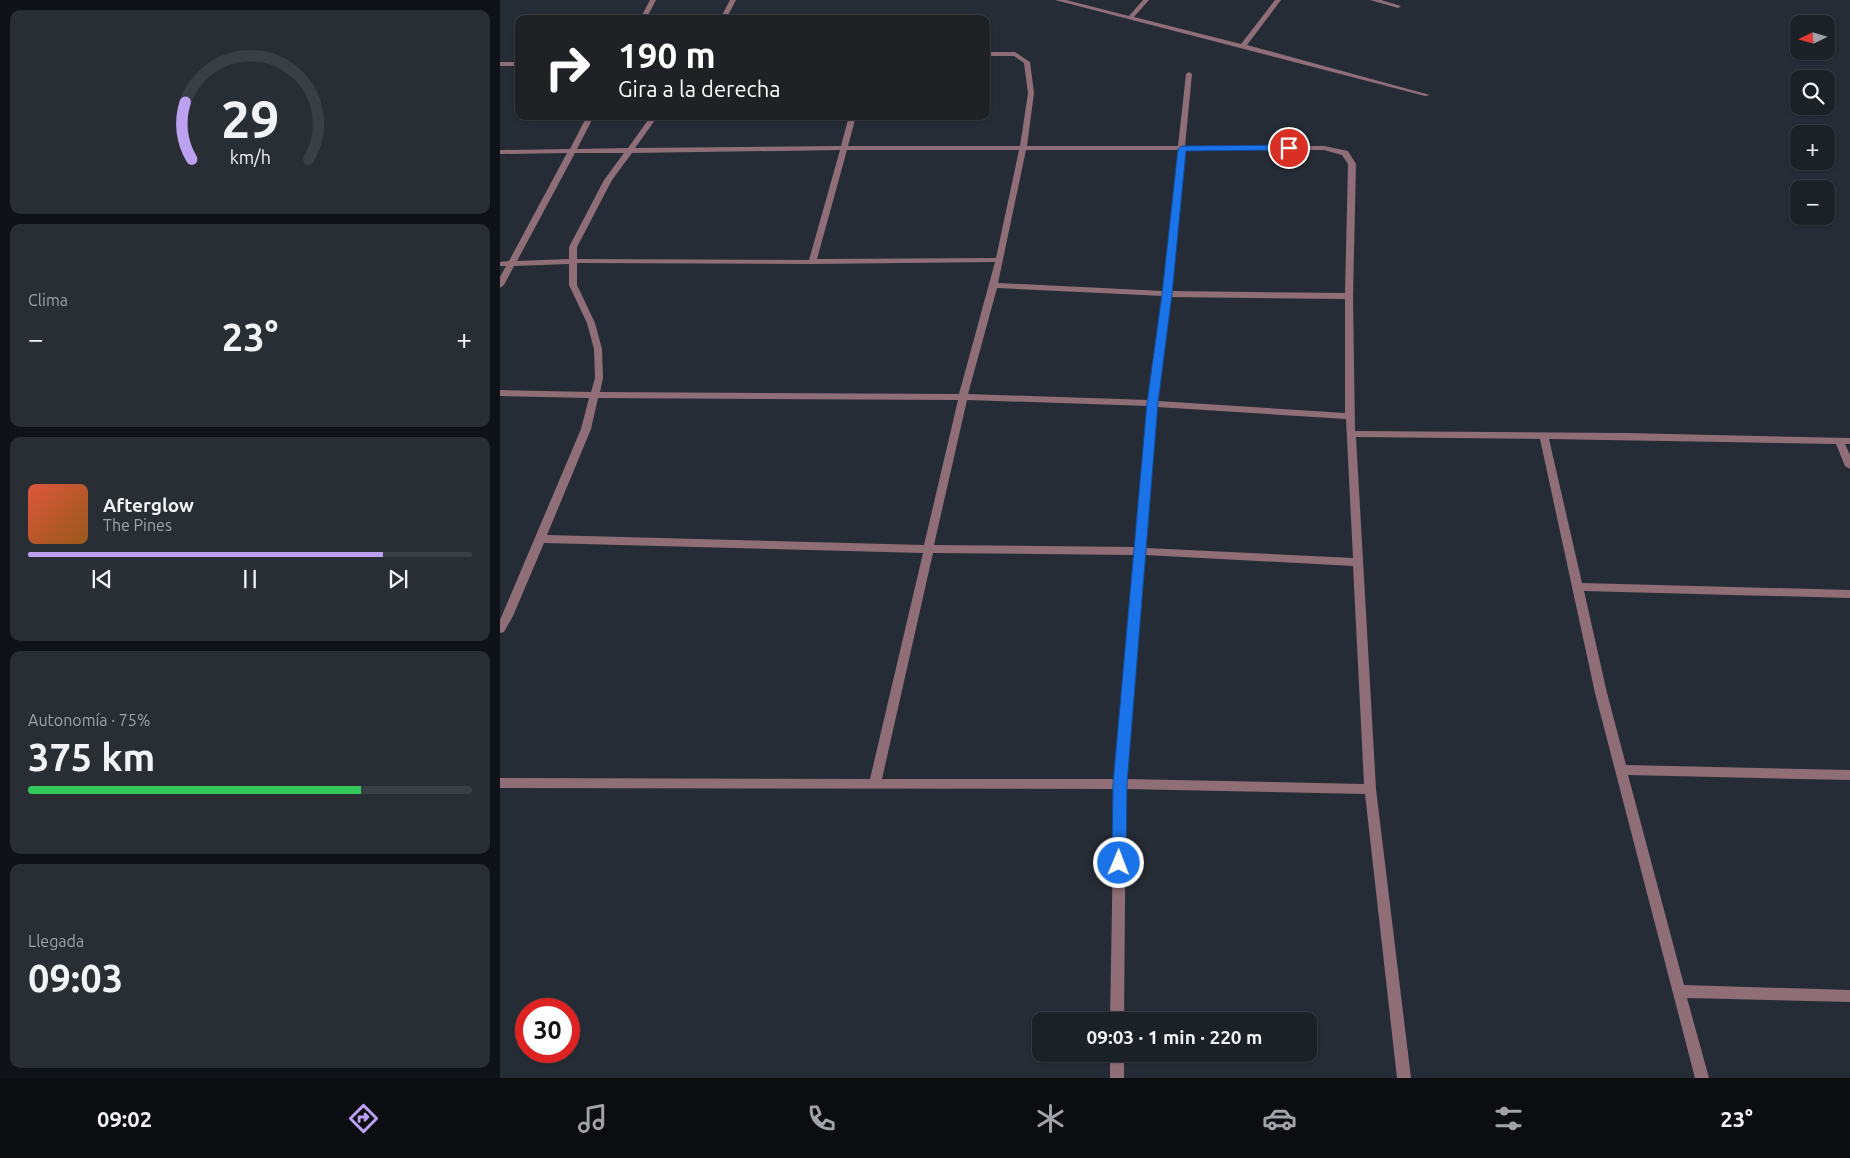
<!DOCTYPE html>
<html lang="es">
<meta charset="utf-8">
<style>
:root{--surface:#1c2128;--page:#292e34;--text:#f1f3f6;--muted:#a0a3a8;--line:#3a3e45;--accent:#bca0f2}
body{margin:0;font-family:Ubuntu,sans-serif;background:var(--page);color:var(--text);height:100vh;display:flex;flex-direction:column;font-size:19px;white-space:nowrap}
*{box-sizing:border-box;margin:0}
p{font-size:16px;color:var(--muted)}
.icon{flex:none;width:28px;height:28px;fill:none;stroke:currentColor;stroke-width:2;stroke-linecap:round;stroke-linejoin:round}
.map{position:relative;flex:1;overflow:hidden}
.sheet{display:flex;flex-direction:column;gap:10px;padding:10px;background:#0f1216;width:500px}
.sheet>*{flex:none}
.top-card{position:absolute;left:15px;top:15px;width:475px;height:105px;border-radius:10px;box-shadow:0 1px 4px #0004,0 0 0 1px var(--line);background:#202124;color:#fff;overflow:hidden}
.needle{width:32px;rotate:265deg}
.fabs{position:absolute;left:1290px;top:15px;display:grid;gap:10px}
.fabs a{display:grid;place-items:center;width:45px;height:45px;border-radius:10px;background:var(--surface);box-shadow:0 1px 4px #0004,0 0 0 1px var(--line);font-size:25px}
.speed{position:absolute;left:15px;top:998px;display:flex;gap:10px;font-size:25px;font-weight:700;text-align:center}
.speed>*{display:grid;place-content:center;width:65px;height:65px;border-radius:50%;background:var(--surface);box-shadow:0 1px 4px #0004,0 0 0 1px var(--line);line-height:1}
.speed .limit{border:8px solid #d22;background:#fff;color:#111}
.pin{position:absolute;display:grid;place-items:center;width:42px;height:42px;color:#fff;margin:-21px;border:2px solid #fff;border-radius:50%;box-shadow:0 1px 5px #0007}
.me{position:absolute;width:55px;margin:-28px;rotate:1deg;stroke-linejoin:round;filter:drop-shadow(0 0 4px #0008)}
.turn{display:flex;align-items:center;gap:18px;height:105px;padding:0 20px;font-size:22px}
.turn .icon{width:65px;height:65px;stroke-width:2.5}
.turn b{display:block;font-size:35px;line-height:42px}
.big{font-size:38px;font-weight:700;line-height:1.1}
.sheet .card{flex:1;display:flex;flex-direction:column;justify-content:center;gap:8px;min-width:0;padding:0 18px;border-radius:10px;background:var(--page)}
.sheet .dial{align-items:center;gap:0}
.dial svg{height:130px;overflow:visible;fill:none;stroke:var(--line);stroke-width:7;stroke-linecap:round;text-anchor:middle}
.dial text{fill:var(--text);stroke:none}
.song{display:flex;align-items:center;gap:15px}
.cover{width:60px;height:60px;border-radius:8px;background:linear-gradient(135deg,hsl(10 70% 55%),hsl(30 70% 35%))}
.played{height:5px;border-radius:2px;background:linear-gradient(90deg,var(--accent) 80%,var(--line) 80%)}
.keys{display:flex;justify-content:space-around;direction:ltr}
.heat{display:flex;justify-content:space-between;align-items:center;font-size:28px;direction:ltr}
.charge{height:8px;border-radius:4px;background:linear-gradient(90deg,#34c759 75%,var(--line) 0)}
.trip{position:absolute;left:532px;top:1012px;width:285px;height:50px;border-radius:10px;background:var(--surface);box-shadow:0 1px 4px #0004,0 0 0 1px var(--line);font-weight:700;line-height:50px;text-align:center}
.tab-bar{display:flex;height:80px;justify-content:space-around;align-items:center;background:#0b0d10;color:var(--muted)}
.tab-bar .icon{width:35px;height:35px}
.tab-bar .current{color:var(--accent)}
.tab-bar b{font-size:22px;color:var(--text)}
main{display:flex;flex:1;min-height:0}
.map>svg:first-child{display:block}
</style>
<main>
<section class="sheet">
<div class="card dial"><svg viewBox="0 0 100 80">
<path d="M14 69A42 42 0 1 1 86 69"/>
<path d="M14 69A42 42 0 0 1 10 34" stroke="#bca0f2"/>
<text x="50" y="56" font-size="32" font-weight="700">29</text>
<text x="50" y="72" font-size="11">km/h</text>
</svg></div>
<div class="card"><p>Clima</p>
<div class="heat"><a>−</a><b class="big">23°</b><a>+</a></div>
</div>
<div class="card">
<div class="song"><i class="cover"></i><div><b>Afterglow</b><p>The Pines</p></div></div>
<div class="played"></div>
<div class="keys"><svg class="icon" aria-label="previous" viewBox="0 0 24 24"><path d="M18 5L8 12l10 7zM5 5v14"/></svg><svg class="icon" aria-label="pause" viewBox="0 0 24 24"><path d="M8 5v14M16 5v14"/></svg><svg class="icon" aria-label="next" viewBox="0 0 24 24"><path d="M6 5l10 7-10 7zM19 5v14"/></svg></div>
</div>
<div class="card"><p>Autonomía · 75%</p><b class="big">375 km</b><div class="charge"></div></div>
<div class="card"><p>Llegada</p><b class="big">09:03</b></div>
</section>
<div class="map">
<svg width="1350" height="1078" viewBox="0 0 1350 1078">
<rect width="100%" height="100%" fill="#262c35"/>
<g fill="none" stroke-linecap="round" stroke-linejoin="round">
<path fill="#906e77" fill-rule="evenodd" d="M150 0H156L146 19H140Z
M230 0H236L226 19H220Z
M555 0H566L629 16 643 0H649L634 17 741 44 775 0H781L747 45 930 95 925 96Z
M870 0H881L901 6 898 8Z
M486 52H515L530 62 534 93 527 146H678L686 74 689 72 692 74 685 146H824L848 151 856 164 853 296 855 431 1126 433 1350 438V444H1345L1350 455V469L1345 466 1336 444 1049 439 1082 583 1350 590V598L1084 591 1107 693 1126 765 1350 770V780L1128 775 1184 985 1350 990V1002L1187 998 1209 1078H1195L1095 693 1040 439 856 437 876 789 911 1078H897L865 794 626 789 624 1021H610L614 789 0 788V778L370 779 423 553 44 543 13 616 4 632 0 633V620L81 429 89 398 0 396V390L91 392 95 378 94 349 87 323 69 285V264L14 266 4 285 0 288V277L6 266H0V262L9 261 67 153 0 154V150L70 149 87 116H94L77 149 128 148 151 116H158L135 148 341 146 349 116H356L348 146H520L528 93 524 63 514 56H486ZM340 150 309 260 77 259V247L112 180 132 153ZM347 150H519L496 258 317 259ZM526 150H678L663 291 498 283ZM685 150H824L842 155 848 164 845 293 671 291ZM75 153H124L104 180 69 247V259L17 261ZM495 262 459 394 100 392 103 378 102 349 95 323 77 285V263L312 264ZM497 288 663 296 649 400 468 394ZM671 297 845 299V413L658 401ZM98 398 458 400 424 545 47 535 91 429ZM467 400 648 406 635 547 434 545ZM657 407 846 419 853 558 646 548ZM433 553 635 555 615 779H382ZM645 555 853 566 864 784 626 779Z
M0 62H19V66H0Z
M610 1054H624V1078H610Z"/>
</g>
<path fill="#1a73e8" stroke="#114b97" d="M789 145 792 146V150L686 151 672 294 658 403 627 784 626 863 624 867 619 869 614 867 612 863 613 784 647 403 662 294 678 149 682 146Z"/>
</svg>
<div class="fabs">
<a><svg class="needle" viewBox="-14 -14 28 28"><path d="M0-13l5 13h-10z" fill="#e53935"/><path d="M0 13l5-13h-10z" fill="#a0a3a8"/></svg></a>
<a><svg class="icon" aria-label="search" viewBox="0 0 24 24"><circle cx="10" cy="10" r="6"/><path d="M15 15l6 6"/></svg></a>
<a>+</a>
<a>−</a>
</div>
<div class="speed"><div class="limit">30</div></div>
<div class="pin" style="left:789px;top:148px;background:#d93025"><svg class="icon" aria-label="arrive" viewBox="0 0 24 24"><path d="M6 21V4h12l-3 4 3 4H6"/></svg></div>
<svg class="me" style="left:619px;top:863px" viewBox="-20 -20 40 40"><circle r="17" fill="#1a73e8" stroke="#fff" stroke-width="3"/><path d="M0-11L8 9 0 5-8 9z" fill="#fff"/></svg>
<div class="trip">09:03 · 1 min · 220 m</div>
<div class="top-card">
<div class="turn"><svg class="icon" aria-label="right" viewBox="0 0 24 24"><path d="M7 20v-9h11M14 6l5 5-5 5"/></svg><div><b>190 m</b>Gira a la derecha</div></div>
</div>
</div>
</main>
<nav class="tab-bar">
<b>09:02</b>
<svg class="icon current" aria-label="directions" viewBox="0 0 24 24"><path d="M12 3l9 9-9 9-9-9zM9 14v-3h6M13 9l2 2-2 2"/></svg>
<svg class="icon" aria-label="music" viewBox="0 0 24 24"><path d="M9 18V5l10-2v13"/><circle cx="6" cy="18" r="3"/><circle cx="16" cy="16" r="3"/></svg>
<svg class="icon" aria-label="phone" viewBox="0 0 24 24"><path d="M5 4h4l2 5-3 2q2 4 5 5l2-3 5 2v4C11 20 4 13 5 4z"/></svg>
<svg class="icon" aria-label="climate" viewBox="0 0 24 24"><path d="M12 3v18M4 7l16 10M4 17L20 7"/></svg>
<svg class="icon" aria-label="car" viewBox="0 0 24 24"><path d="M5 17H2v-5l4-1 3-4h7l3 4 3 1v5h-3M9 17h6M6 11h13"/><circle cx="7" cy="17" r="2"/><circle cx="17" cy="17" r="2"/></svg>
<svg class="icon" aria-label="filters" viewBox="0 0 24 24"><path d="M4 7h16M4 17h16"/><circle cx="9" cy="7" r="2"/><circle cx="15" cy="17" r="2"/></svg>
<b>23°</b>
</nav>
